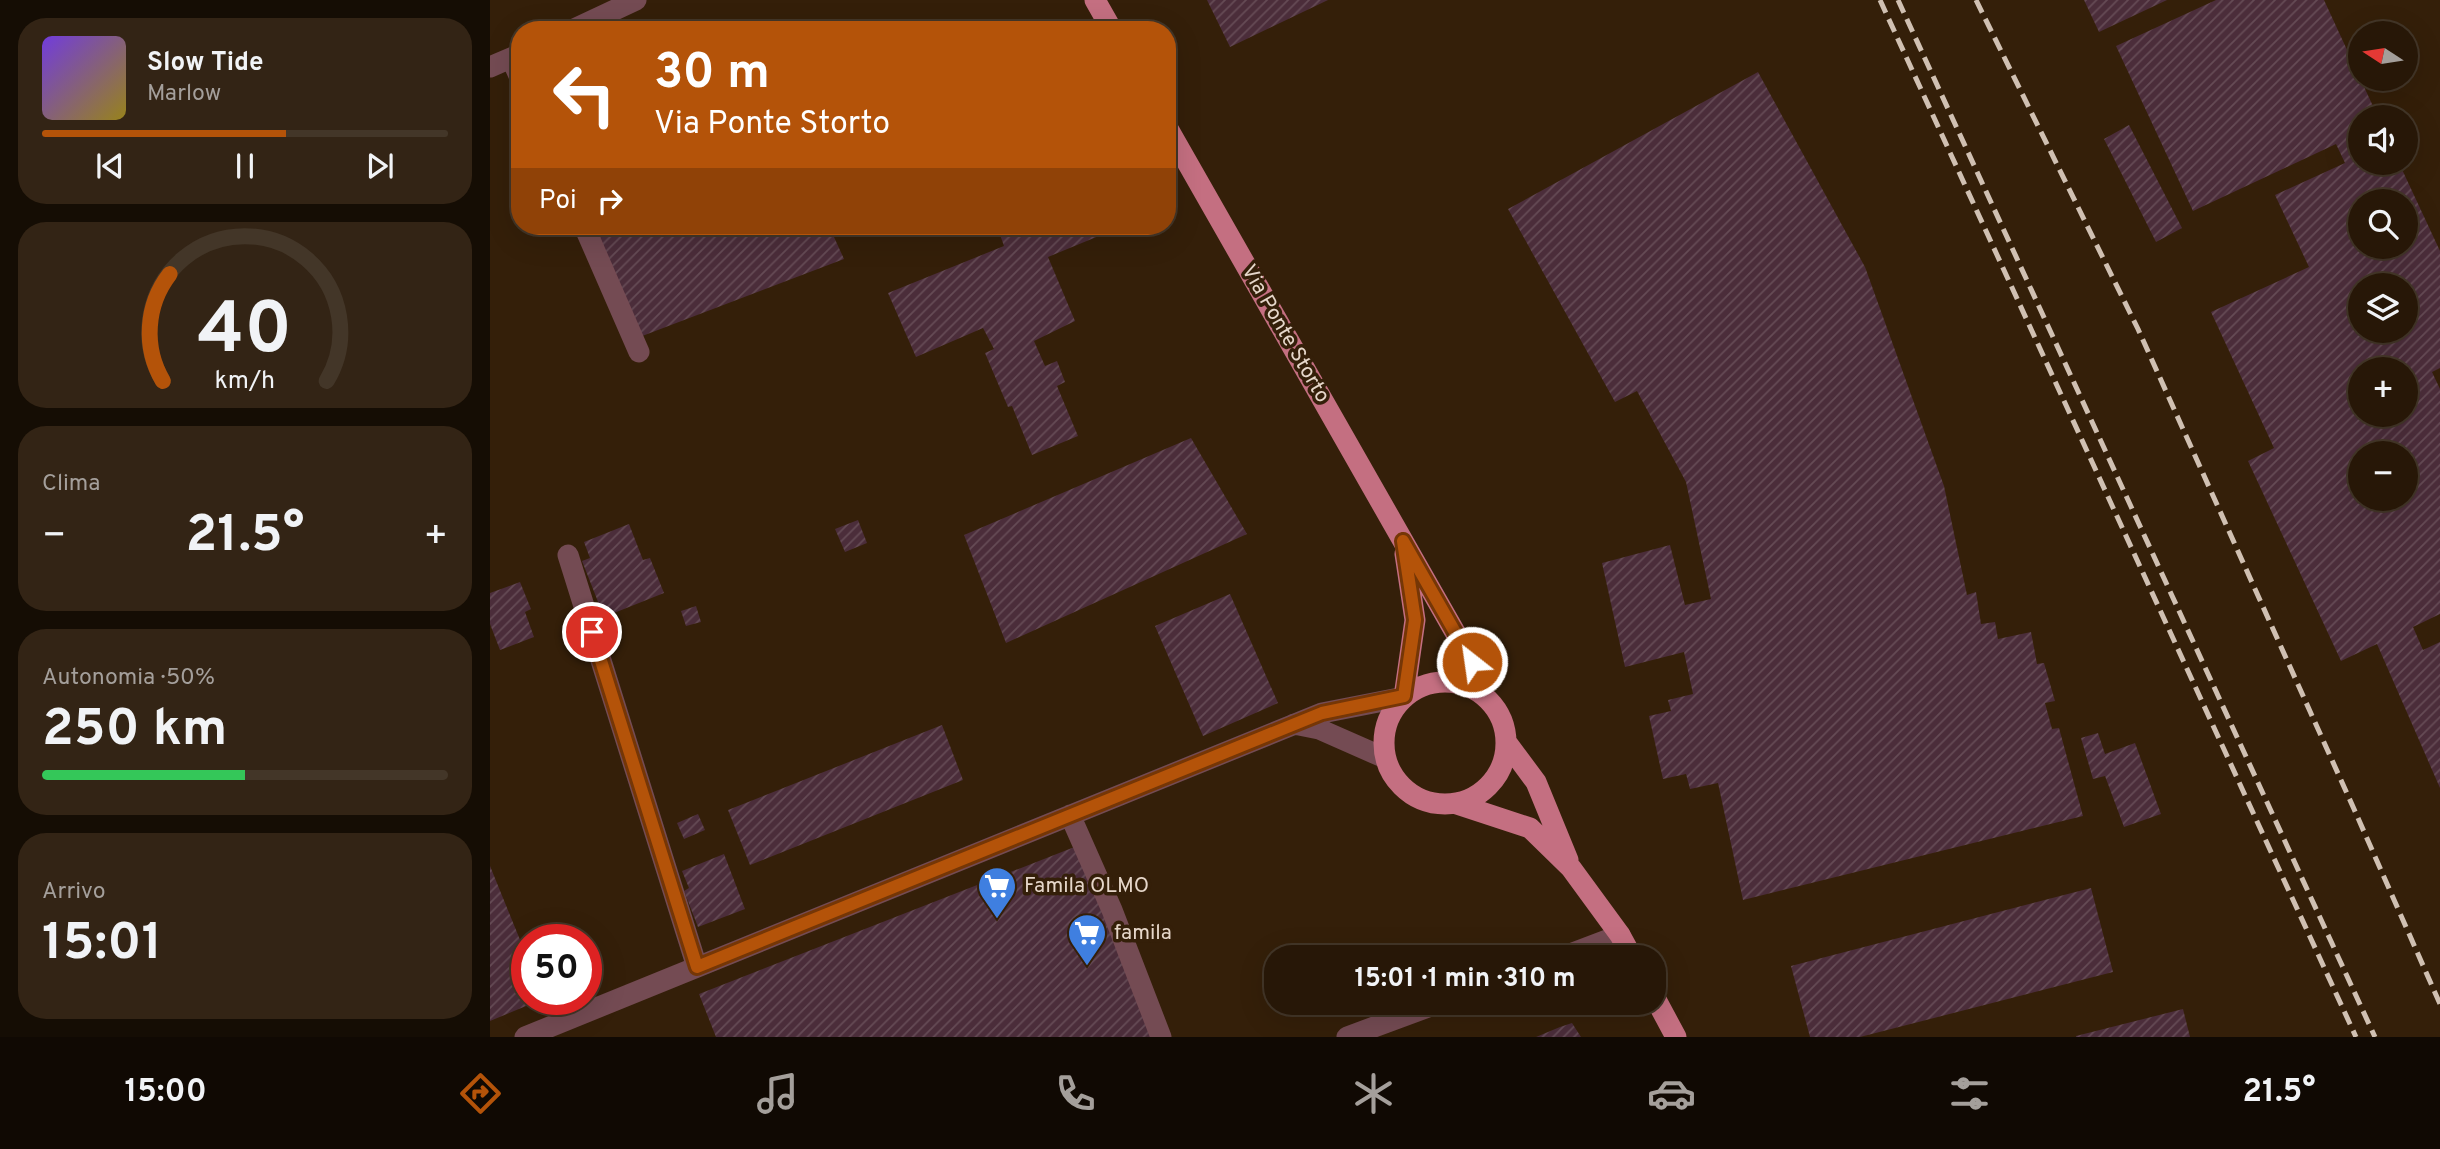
<!DOCTYPE html>
<html lang="it">
<meta charset="utf-8">
<style>
:root{--surface:#271707;--page:#332415;--text:#f1f3f6;--muted:#a49f9b;--line:#433628;--accent:#b45309}
body{margin:0;font-family:Overpass,sans-serif;background:var(--page);color:var(--text);height:100vh;display:flex;flex-direction:column;font-size:26px;white-space:nowrap}
*{box-sizing:border-box;margin:0}
p{font-size:23px;color:var(--muted)}
.icon{flex:none;width:38px;height:38px;fill:none;stroke:currentColor;stroke-width:2;stroke-linecap:round;stroke-linejoin:round}
.map{position:relative;flex:1;overflow:hidden}
.drawer{display:flex;flex-direction:column;gap:18px;padding:18px;background:#150d04;width:490px}
.drawer>*{flex:none}
.hud{position:absolute;left:21px;top:21px;width:665px;height:214px;border-radius:28px;box-shadow:0 7px 28px #0002,0 0 0 2px var(--line);background:#b45309;color:#fff;overflow:hidden}
.needle{width:46px;rotate:282deg}
.buttons{position:absolute;left:1858px;top:21px;display:grid;gap:14px}
.buttons a{display:grid;place-items:center;width:70px;height:70px;border-radius:50%;background:var(--surface);box-shadow:0 7px 28px #0002,0 0 0 2px var(--line);font-size:35px}
.speed{position:absolute;left:21px;top:924px;display:flex;gap:14px;font-size:35px;font-weight:700;text-align:center}
.speed>*{display:grid;place-content:center;width:91px;height:91px;border-radius:50%;background:var(--surface);box-shadow:0 7px 28px #0002,0 0 0 2px var(--line);line-height:1}
.speed .limit{border:10px solid #d22;background:#fff;color:#111}
.pin{position:absolute;display:grid;place-items:center;width:60px;height:60px;color:#fff;margin:-30px;border:4px solid #fff;border-radius:50%;box-shadow:0 2px 7px #0007}
.me{position:absolute;width:77px;margin:-38px;rotate:330deg;stroke-linejoin:round;filter:drop-shadow(0 0 5px #0008)}
.turn{display:flex;align-items:center;gap:24px;height:147px;padding:0 28px;font-size:32px}
.turn .icon{width:91px;height:91px;stroke-width:2.5}
.turn b{display:block;font-size:49px;line-height:60px}
.then{display:flex;align-items:center;height:66px;padding:0 28px;background:#0003;gap:14px;font-size:26px}
.big{font-size:52px;font-weight:700;line-height:1.1}
.drawer .tile{flex:1;display:flex;flex-direction:column;justify-content:center;gap:10px;min-width:0;padding:0 24px;border-radius:28px;background:var(--page)}
.drawer .dial{align-items:center;gap:0}
.dial svg{height:182px;overflow:visible;fill:none;stroke:var(--line);stroke-width:7;stroke-linecap:round;text-anchor:middle}
.dial text{fill:var(--text);stroke:none}
.song{display:flex;align-items:center;gap:21px}
.cover{width:84px;height:84px;border-radius:10px;background:linear-gradient(135deg,hsl(260 70% 55%),hsl(50 70% 35%))}
.played{height:7px;border-radius:4px;background:linear-gradient(90deg,var(--accent) 60%,var(--line) 60%)}
.keys{display:flex;justify-content:space-around;direction:ltr}
.heat{display:flex;justify-content:space-between;align-items:center;font-size:38px;direction:ltr}
.charge{height:10px;border-radius:5px;background:linear-gradient(90deg,#34c759 50%,var(--line) 0)}
.trip{position:absolute;left:774px;top:945px;width:402px;height:70px;border-radius:28px;background:var(--surface);box-shadow:0 7px 28px #0002,0 0 0 2px var(--line);font-weight:700;line-height:70px;text-align:center}
.tabs{display:flex;height:112px;justify-content:space-around;align-items:center;background:#100903;color:var(--muted)}
.tabs .icon{width:49px;height:49px}
.tabs .selected{color:var(--accent)}
.tabs b{font-size:32px;color:var(--text)}
main{display:flex;flex:1;min-height:0}
.map>svg:first-child{display:block}
</style>
<main>
<section class="drawer">
<div class="tile">
<div class="song"><i class="cover"></i><div><b>Slow Tide</b><p>Marlow</p></div></div>
<div class="played"></div>
<div class="keys"><svg class="icon" aria-label="previous" viewBox="0 0 24 24"><path d="M18 5L8 12l10 7zM5 5v14"/></svg><svg class="icon" aria-label="pause" viewBox="0 0 24 24"><path d="M8 5v14M16 5v14"/></svg><svg class="icon" aria-label="next" viewBox="0 0 24 24"><path d="M6 5l10 7-10 7zM19 5v14"/></svg></div>
</div>
<div class="tile dial"><svg viewBox="0 0 100 80">
<path d="M14 69A42 42 0 1 1 86 69"/>
<path d="M14 69A42 42 0 0 1 17 22" stroke="#b45309"/>
<text x="50" y="56" font-size="32" font-weight="700">40</text>
<text x="50" y="72" font-size="11">km/h</text>
</svg></div>
<div class="tile"><p>Clima</p>
<div class="heat"><a>−</a><b class="big">21.5°</b><a>+</a></div>
</div>
<div class="tile"><p>Autonomia · 50%</p><b class="big">250 km</b><div class="charge"></div></div>
<div class="tile"><p>Arrivo</p><b class="big">15:01</b></div>
</section>
<div class="map">
<svg width="1950" height="1037" viewBox="0 0 1950 1037">
<defs>
<pattern id="building-hatch" width="6" height="6" patternUnits="userSpaceOnUse" patternTransform="scale(1.75)"><rect width="6" height="6" fill="#4b2d3a"/><path d="M-1 1l2-2M0 6l6-6M5 7l2-2" fill="none" stroke="#654b55"/></pattern>
</defs>
<rect width="100%" height="100%" fill="#341f09"/>
<path fill="url(#building-hatch)" fill-rule="evenodd" d="M717 0H838L740 47Z
M1594 0H1677L1609 32Z
M1726 0H1834L1888 117H1871V163H1909L1950 251V368L1942 372 1950 389V614L1923 627 1933 650 1950 642V788L1887 644 1851 661 1758 461 1784 448 1721 312 1819 267 1785 195 1855 163 1846 144 1703 211 1626 46ZM1871 201H1916V247H1871ZM1871 285H1916V331H1871ZM1871 369H1916V415H1871ZM1871 453H1916V499H1871Z
M1268 72 1375 267 1454 486 1477 595 1486 592 1491 624 1505 622 1508 639 1541 632 1547 664 1554 663 1565 701 1555 703 1562 729 1569 728 1593 816 1253 900 1228 783 1200 789 1196 774 1173 779 1159 716 1181 711 1178 700 1203 694 1194 652 1135 667 1112 563 1180 545 1195 605 1221 599 1196 482 1147 391 1125 402 1018 209Z
M1639 125 1692 228 1666 242 1614 139Z
M100 226H339L354 259 147 338Z
M515 226H555L557 229 564 226H633L558 257 585 321 544 341 555 366 567 361 575 382 567 386 588 436 542 455 522 406 518 407 495 353 504 349 493 328 426 357 398 293 514 246 508 229Z
M701 438 757 534 516 643 474 535Z
M368 520 377 543 355 552 345 529Z
M139 524 153 560 160 558 174 593 114 617 92 561 100 558 94 542Z
M30 582 41 609 35 612 44 637 10 650 0 624V593Z
M740 594 788 703 713 736 665 626Z
M206 606 211 622 196 626 191 611Z
M452 725 473 780 260 865 238 810Z
M1608 733 1615 754 1645 743 1671 814 1634 827 1615 776 1603 779 1591 738Z
M208 814 215 830 194 839 187 823Z
M587 846 662 1037H226L209 994Z
M234 854 255 909 208 927 194 891 199 888 192 871Z
M0 866 37 957V999H53L0 1021Z
M1601 888 1623 972 1370 1037H1320L1301 966Z
M1693 1009 1700 1037H1586V1036Z
M1082 1023 1091 1037H1046L1070 1027Z"/>
<g fill="none" stroke-linecap="round" stroke-linejoin="round">
<path stroke="#744b53" stroke-width="21" d="M82 30 146 0
M21 58 30 78
M0 67 30 54
M94 226 149 352
M78 555 207 967
M804 724 829 729 895 758
M580 815 622 910 671 1037
M1072 957 1130 935
M35 1037 832 713 914 697
M857 1037 949 1003"/>
<path stroke="#c46f81" stroke-width="21" d="M605 0 622 30
M677 127 982 662V688
M894 743a61 61 0 1 1 122 0a61 61 0 1 1-122 0Z
M914 697 925 620 915 554
M1017 743 1046 782 1078 860
M967 804 1040 828 1081 868 1130 935 1142 957
M1164 996 1186 1037"/>
<path stroke="#d0c0b2" stroke-width="5" stroke-dasharray="14 7" stroke-linecap="butt" d="M1390 0 1866 1037
M1408 0 1885 1037
M1486 0 1648 329 1864 809 1950 1004"/>
</g>
<g fill="none" stroke-linecap="round" stroke-linejoin="round">
<defs>
<path id="route" d="M102 632 207 967 832 713 914 696 925 620 913 541 982 662"/>
</defs>
<use href="#route" stroke="#753606" stroke-width="18"/>
<use href="#route" stroke="#b45309" stroke-width="12"/>
</g>
<defs>
<symbol id="supermarket-pin" viewBox="-11 -11 22 30"><path d="M0 17L-7.5 6A9.5 9.5 0 1 1 7.5 6Z" fill="#3f7fe0" stroke="#341f09"/><path d="M-6-5.5h2.5l.6 2H6L4.5 2H-2.5L-4.4-4H-6ZM-1.5 3.2a1.3 1.3 0 1 0 .1 0ZM3 3.2a1.3 1.3 0 1 0 .1 0Z" fill="#fff"/></symbol>
</defs>
<g fill-rule="evenodd">
<use href="#supermarket-pin" x="485" y="864" width="44" height="60"/>
<use href="#supermarket-pin" x="575" y="911" width="44" height="60"/>
</g>
<g text-anchor="middle" dominant-baseline="central" stroke-width="7" stroke-linejoin="round" paint-order="stroke">
<g font-size="21" fill="#e6d7ca" stroke="#341f09">
<text transform="translate(795 334) rotate(60)">Via Ponte Storto</text>
</g>
<g font-size="21" fill="#e6d7ca" stroke="#341f09" text-anchor="start">
<text x="534" y="886">Famila OLMO</text>
<text x="624" y="933">famila</text>
</g>
</g>
</svg>
<div class="buttons">
<a><svg class="needle" viewBox="-14 -14 28 28"><path d="M0-13l5 13h-10z" fill="#e53935"/><path d="M0 13l5-13h-10z" fill="#a49f9b"/></svg></a>
<a><svg class="icon" aria-label="sound" viewBox="0 0 24 24"><path d="M4 9h4l5-4v14l-5-4H4zM17 9q2 3 0 6"/></svg></a>
<a><svg class="icon" aria-label="search" viewBox="0 0 24 24"><circle cx="10" cy="10" r="6"/><path d="M15 15l6 6"/></svg></a>
<a><svg class="icon" aria-label="layers" viewBox="0 0 24 24"><path d="M12 4l9 5-9 5-9-5zM3 14l9 5 9-5"/></svg></a>
<a>+</a>
<a>−</a>
</div>
<div class="speed"><div class="limit">50</div></div>
<div class="pin" style="left:102px;top:632px;background:#d93025"><svg class="icon" aria-label="arrive" viewBox="0 0 24 24"><path d="M6 21V4h12l-3 4 3 4H6"/></svg></div>
<svg class="me" style="left:982px;top:662px" viewBox="-20 -20 40 40"><circle r="17" fill="#b45309" stroke="#fff" stroke-width="3"/><path d="M0-11L8 9 0 5-8 9z" fill="#fff"/></svg>
<div class="trip">15:01 · 1 min · 310 m</div>
<div class="hud">
<div class="turn"><svg class="icon" aria-label="left" viewBox="0 0 24 24"><path d="M17 20v-9H6M10 6l-5 5 5 5"/></svg><div><b>30 m</b>Via Ponte Storto</div></div>
<div class="then">Poi<svg class="icon" aria-label="right" viewBox="0 0 24 24"><path d="M7 20v-9h11M14 6l5 5-5 5"/></svg></div>
</div>
</div>
</main>
<nav class="tabs">
<b>15:00</b>
<svg class="icon selected" aria-label="directions" viewBox="0 0 24 24"><path d="M12 3l9 9-9 9-9-9zM9 14v-3h6M13 9l2 2-2 2"/></svg>
<svg class="icon" aria-label="music" viewBox="0 0 24 24"><path d="M9 18V5l10-2v13"/><circle cx="6" cy="18" r="3"/><circle cx="16" cy="16" r="3"/></svg>
<svg class="icon" aria-label="phone" viewBox="0 0 24 24"><path d="M5 4h4l2 5-3 2q2 4 5 5l2-3 5 2v4C11 20 4 13 5 4z"/></svg>
<svg class="icon" aria-label="climate" viewBox="0 0 24 24"><path d="M12 3v18M4 7l16 10M4 17L20 7"/></svg>
<svg class="icon" aria-label="car" viewBox="0 0 24 24"><path d="M5 17H2v-5l4-1 3-4h7l3 4 3 1v5h-3M9 17h6M6 11h13"/><circle cx="7" cy="17" r="2"/><circle cx="17" cy="17" r="2"/></svg>
<svg class="icon" aria-label="filters" viewBox="0 0 24 24"><path d="M4 7h16M4 17h16"/><circle cx="9" cy="7" r="2"/><circle cx="15" cy="17" r="2"/></svg>
<b>21.5°</b>
</nav>
